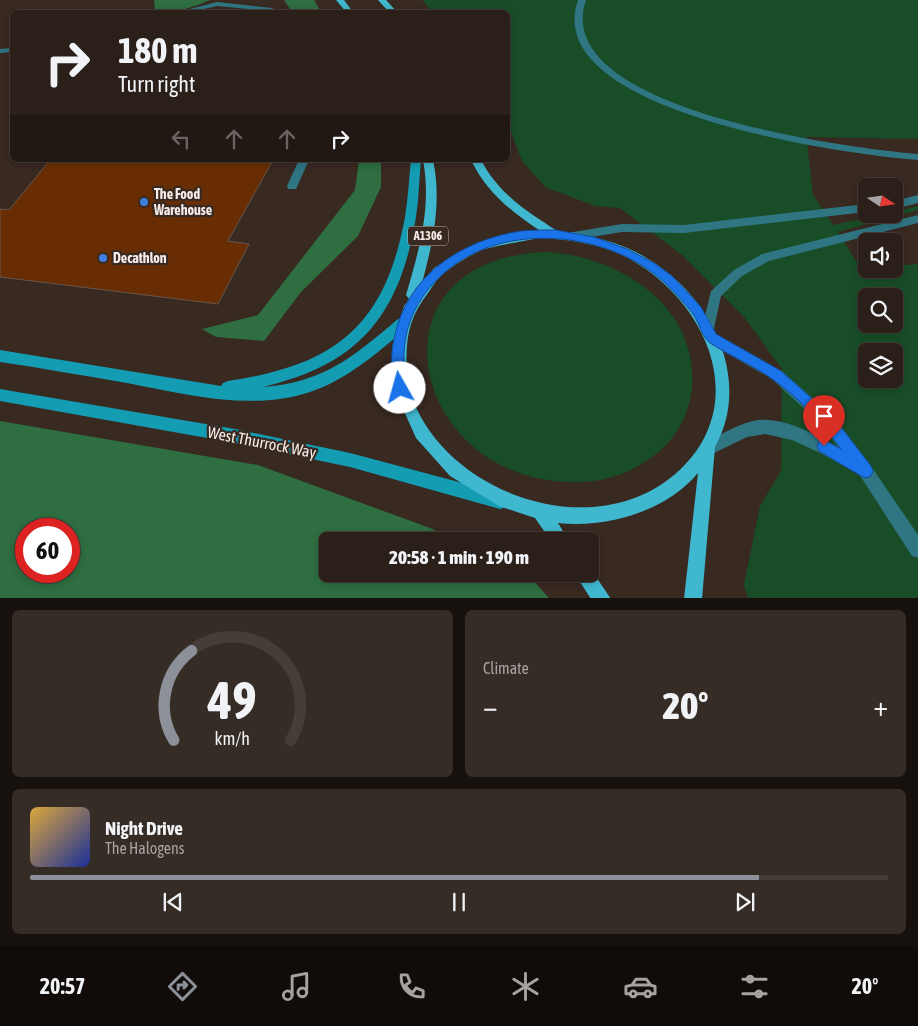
<!DOCTYPE html>
<meta charset="utf-8">
<style>
:root{--surface:#2a1f19;--page:#362c26;--text:#f1f3f6;--muted:#a5a2a2;--line:#463d38;--accent:#8c9099}
body{margin:0;font-family:"Asap Condensed",sans-serif;background:var(--page);color:var(--text);height:100vh;display:flex;flex-direction:column;font-size:19px;white-space:nowrap}
*{box-sizing:border-box;margin:0}
p{font-size:16px;color:var(--muted)}
.icon{flex:none;width:28px;height:28px;fill:none;stroke:currentColor;stroke-width:2;stroke-linecap:round;stroke-linejoin:round}
.map{position:relative;height:598px;overflow:hidden}
.drawer{display:flex;flex-direction:column;gap:12px;padding:12px;background:#17110e;flex:1}
.drawer>*{flex:none}
.guide{position:absolute;left:10px;top:10px;width:500px;height:152px;border-radius:8px;box-shadow:0 2px 8px #0003,0 0 0 1px var(--line);background:#2a1f19;color:var(--text);overflow:hidden}
.needle{width:32px;rotate:103deg}
.fabs{position:absolute;left:858px;top:178px;display:grid;gap:10px}
.fabs a{display:grid;place-items:center;width:45px;height:45px;border-radius:8px;background:var(--surface);box-shadow:0 2px 8px #0003,0 0 0 1px var(--line);font-size:25px}
.speed{position:absolute;left:15px;top:518px;display:flex;gap:10px;font-size:25px;font-weight:700;text-align:center}
.speed>*{display:grid;place-content:center;width:65px;height:65px;border-radius:50%;background:var(--surface);box-shadow:0 2px 8px #0003,0 0 0 1px var(--line);line-height:1}
.speed .limit{border:8px solid #d22;background:#fff;color:#111}
.pin{position:absolute;display:grid;place-items:center;width:42px;height:42px;color:#fff;margin:-51px -21px;border-radius:50% 50% 50% 0;rotate:-45deg;box-shadow:0 0 5px #0007}
.pin .icon{rotate:45deg}
.me{position:absolute;width:55px;margin:-28px;rotate:353deg;stroke-linejoin:round;filter:drop-shadow(0 0 4px #0008)}
.turn{display:flex;align-items:center;gap:18px;height:105px;padding:0 25px;font-size:22px}
.turn .icon{width:65px;height:65px;stroke-width:2.5}
.turn b{display:block;font-size:35px;line-height:42px}
.lanes{display:flex;align-items:center;height:48px;padding:0 25px;background:#0003;justify-content:center;gap:25px;direction:ltr}
.lanes .off{opacity:.35}
.big{font-size:38px;font-weight:800;line-height:1.1}
.drawer .card{flex:1;display:flex;flex-direction:column;justify-content:center;gap:8px;min-width:0;padding:0 18px;border-radius:8px;background:var(--page)}
.drawer .dial{align-items:center;gap:0}
.dial svg{height:130px;overflow:visible;fill:none;stroke:var(--line);stroke-width:7;stroke-linecap:round;text-anchor:middle}
.dial text{fill:var(--text);stroke:none}
.song{display:flex;align-items:center;gap:15px}
.cover{width:60px;height:60px;border-radius:8px;background:linear-gradient(135deg,hsl(40 70% 55%),hsl(230 70% 35%))}
.played{height:5px;border-radius:2px;background:linear-gradient(90deg,var(--accent) 85%,var(--line) 85%)}
.keys{display:flex;justify-content:space-around;direction:ltr}
.heat{display:flex;justify-content:space-between;align-items:center;font-size:28px;direction:ltr}
.drawer .tiles{flex:1;display:grid;gap:12px;grid-template-columns:1fr 1fr}
.card:last-child{grid-column:span 2}
.trip{position:absolute;left:319px;top:532px;width:280px;height:50px;border-radius:8px;background:var(--surface);box-shadow:0 2px 8px #0003,0 0 0 1px var(--line);font-weight:800;line-height:50px;text-align:center}
.menu{display:flex;height:80px;justify-content:space-around;align-items:center;background:#110c0a;color:var(--muted)}
.menu .icon{width:35px;height:35px}
.menu .selected{color:var(--accent)}
.menu b{font-size:22px;color:var(--text)}
.map>svg:first-child{display:block}
</style>
<div class="map">
<svg width="918" height="599" viewBox="0 0 918 599">
<rect width="100%" height="100%" fill="#382921"/>
<path fill="#184d28" fill-rule="evenodd" d="M423 0H918V139L807 137V142L813 195 833 225 885 214H894V212L918 206V210L838 232 861 269H894V266L918 264V598H748L744 585 760 506 781 471 782 369 744 317 682 255 620 208 595 206 545 187 522 161 508 124V12H432ZM866 296H894V324H866ZM866 351H894V379H866Z
M546 252C619 256 699 306 692 388 689 416 675 441 652 457 632 472 608 481 583 482 410 490 358 259 546 252Z"/>
<path fill="#2e6e40" fill-rule="evenodd" d="M154 0H210C192 8 175 13 155 12Z
M284 0H314L321 12H292Z
M359 160H381V187L358 236 301 292 264 341 216 337 202 329 258 315 355 190Z
M0 421 258 465 430 528 458 541H328V574H523L531 578 549 598H0ZM26 529H69V571H26Z"/>
<path fill="#692d03" stroke="#66554d" d="M50 160H273L228 241 249 244 218 304 0 277V209L9 210Z"/>
<g fill="none" stroke-linecap="round" stroke-linejoin="round">
<path fill="#2f7582" fill-rule="evenodd" d="M578 0H586C548 110 850 148 918 154V160C849 155 538 113 578 0Z
M217 2 272 8 278 12 217 6 190 12H178Z
M299 160H309L296 189H288L287 186Z
M918 195V203L894 209V201Z
M866 204V212L684 233 622 232 573 240 567 236 573 232 622 224 684 225Z
M918 215V223L769 261 742 276 721 296 714 328 713 332 708 333 703 332 702 328 711 291 734 270 762 254Z
M712 332 782 371 834 417 871 466 918 535V558L912 556 859 474 818 452 792 440 765 434 747 437 708 456 703 454 700 449 703 444C719 436 735 425 753 421 781 415 814 434 838 447L824 427 772 379 707 342 705 338 707 334Z"/>
<path fill="#2f7582" fill-rule="evenodd" d="M12 48V52L0 53V49Z"/>
<path fill="#139cb2" fill-rule="evenodd" d="M411 160H421C419 179 419 198 416 217 400 314 360 365 262 387 323 383 353 357 398 319L403 318 408 319 409 323 408 327C377 353 346 381 307 393 249 411 185 394 127 383 85 376 42 368 0 362V350L221 386 223 383 228 381C336 365 385 326 405 217 408 198 409 179 411 160Z
M0 389 235 429 350 453 500 493 506 495 508 501 506 507 500 509 350 467 235 443 0 401Z"/>
<path fill="#3fb7ce" fill-rule="evenodd" d="M336 0H344L353 12H346Z
M378 0H386L397 12H389Z
M423 160H433C442 202 433 242 422 283L434 268 477 243 539 230C510 211 486 191 471 160H481C495 187 517 205 542 221 547 224 553 229 558 231 564 233 571 232 577 233 590 236 602 239 614 243 665 260 709 303 724 355 733 387 731 418 715 447L702 599H684L698 473C665 512 607 528 558 523L569 541H551L535 518 499 506 450 476 416 438 395 391 392 347 404 306 409 299 406 295C419 250 432 207 423 160ZM539 238C569 239 601 244 628 258 708 301 754 407 674 475 590 546 442 492 410 392 408 385 408 377 407 369 405 340 409 317 428 293 432 287 437 279 442 275 450 267 475 252 485 249 502 244 521 242 539 238Z
M590 568 611 599H591L575 574H590Z"/>
</g>
<path fill="#1a73e8" stroke="#114b97" d="M556 230 594 237 627 249 654 263 672 276 701 307 716 334 781 371 834 418 871 466 873 471 871 476 866 478 861 476 819 451 817 446 819 442 824 440 841 449C823 424 797 396 772 379 753 365 730 356 710 343 702 337 699 322 693 314 685 303 674 292 665 283 612 233 513 222 454 265 425 286 405 317 404 354 403 365 406 377 407 388L405 392 400 393 396 392C389 377 391 355 394 339 406 276 461 240 521 231 532 230 544 230 556 230Z"/>
<g fill="#3f7fe0" stroke="#382921" stroke-width="2">
<circle cx="144" cy="202" r="5"/>
<circle cx="103" cy="258" r="5"/>
</g>
<g text-anchor="middle" dominant-baseline="central" stroke-width="4.5" stroke-linejoin="round" paint-order="stroke">
<rect fill="#382921" stroke="#beb2ac" stroke-width="1" x="408" y="226.5" width="40" height="19" rx="4"/>
<g font-size="12" font-weight="bold" fill="#f7ede8">
<text x="428" y="236">A1306</text>
</g>
<g font-size="14" font-weight="bold" fill="#f7ede8" stroke="#382921" text-anchor="start">
<text x="154" y="194">The Food<tspan x="154" dy="16">Warehouse</tspan></text>
<text x="113" y="258">Decathlon</text>
</g>
<g font-size="16" fill="#f7ede8" stroke="#382921">
<text transform="translate(262 442) rotate(11)">West Thurrock Way</text>
</g>
</g>
</svg>
<div class="fabs">
<a><svg class="needle" viewBox="-14 -14 28 28"><path d="M0-13l5 13h-10z" fill="#e53935"/><path d="M0 13l5-13h-10z" fill="#a5a2a2"/></svg></a>
<a><svg class="icon" aria-label="sound" viewBox="0 0 24 24"><path d="M4 9h4l5-4v14l-5-4H4zM17 9q2 3 0 6"/></svg></a>
<a><svg class="icon" aria-label="search" viewBox="0 0 24 24"><circle cx="10" cy="10" r="6"/><path d="M15 15l6 6"/></svg></a>
<a><svg class="icon" aria-label="layers" viewBox="0 0 24 24"><path d="M12 4l9 5-9 5-9-5zM3 14l9 5 9-5"/></svg></a>
</div>
<div class="speed"><div class="limit">60</div></div>
<div class="pin" style="left:824px;top:446px;background:#d93025"><svg class="icon" aria-label="arrive" viewBox="0 0 24 24"><path d="M6 21V4h12l-3 4 3 4H6"/></svg></div>
<svg class="me" style="left:400px;top:388px" viewBox="-20 -20 40 40"><circle r="19" fill="#fff"/><path d="M0-13L10 11 0 6-10 11z" fill="#1a73e8"/></svg>
<div class="trip">20:58 · 1 min · 190 m</div>
<div class="guide">
<div class="turn"><svg class="icon" aria-label="right" viewBox="0 0 24 24"><path d="M7 20v-9h11M14 6l5 5-5 5"/></svg><div><b>180 m</b>Turn right</div></div>
<div class="lanes"><svg class="icon off" aria-label="left" viewBox="0 0 24 24"><path d="M17 20v-9H6M10 6l-5 5 5 5"/></svg><svg class="icon off" aria-label="ahead" viewBox="0 0 24 24"><path d="M12 20V5M6 11l6-6 6 6"/></svg><svg class="icon off" aria-label="ahead" viewBox="0 0 24 24"><path d="M12 20V5M6 11l6-6 6 6"/></svg><svg class="icon" aria-label="right" viewBox="0 0 24 24"><path d="M7 20v-9h11M14 6l5 5-5 5"/></svg></div>
</div>
</div>
<section class="drawer">
<div class="tiles">
<div class="card dial"><svg viewBox="0 0 100 80">
<path d="M14 69A42 42 0 1 1 86 69"/>
<path d="M14 69A42 42 0 0 1 25 14" stroke="#8c9099"/>
<text x="50" y="56" font-size="32" font-weight="700">49</text>
<text x="50" y="72" font-size="11">km/h</text>
</svg></div>
<div class="card"><p>Climate</p>
<div class="heat"><a>−</a><b class="big">20°</b><a>+</a></div>
</div>
<div class="card">
<div class="song"><i class="cover"></i><div><b>Night Drive</b><p>The Halogens</p></div></div>
<div class="played"></div>
<div class="keys"><svg class="icon" aria-label="previous" viewBox="0 0 24 24"><path d="M18 5L8 12l10 7zM5 5v14"/></svg><svg class="icon" aria-label="pause" viewBox="0 0 24 24"><path d="M8 5v14M16 5v14"/></svg><svg class="icon" aria-label="next" viewBox="0 0 24 24"><path d="M6 5l10 7-10 7zM19 5v14"/></svg></div>
</div>
</div>
</section>
<nav class="menu">
<b>20:57</b>
<svg class="icon selected" aria-label="directions" viewBox="0 0 24 24"><path d="M12 3l9 9-9 9-9-9zM9 14v-3h6M13 9l2 2-2 2"/></svg>
<svg class="icon" aria-label="music" viewBox="0 0 24 24"><path d="M9 18V5l10-2v13"/><circle cx="6" cy="18" r="3"/><circle cx="16" cy="16" r="3"/></svg>
<svg class="icon" aria-label="phone" viewBox="0 0 24 24"><path d="M5 4h4l2 5-3 2q2 4 5 5l2-3 5 2v4C11 20 4 13 5 4z"/></svg>
<svg class="icon" aria-label="climate" viewBox="0 0 24 24"><path d="M12 3v18M4 7l16 10M4 17L20 7"/></svg>
<svg class="icon" aria-label="car" viewBox="0 0 24 24"><path d="M5 17H2v-5l4-1 3-4h7l3 4 3 1v5h-3M9 17h6M6 11h13"/><circle cx="7" cy="17" r="2"/><circle cx="17" cy="17" r="2"/></svg>
<svg class="icon" aria-label="filters" viewBox="0 0 24 24"><path d="M4 7h16M4 17h16"/><circle cx="9" cy="7" r="2"/><circle cx="15" cy="17" r="2"/></svg>
<b>20°</b>
</nav>
